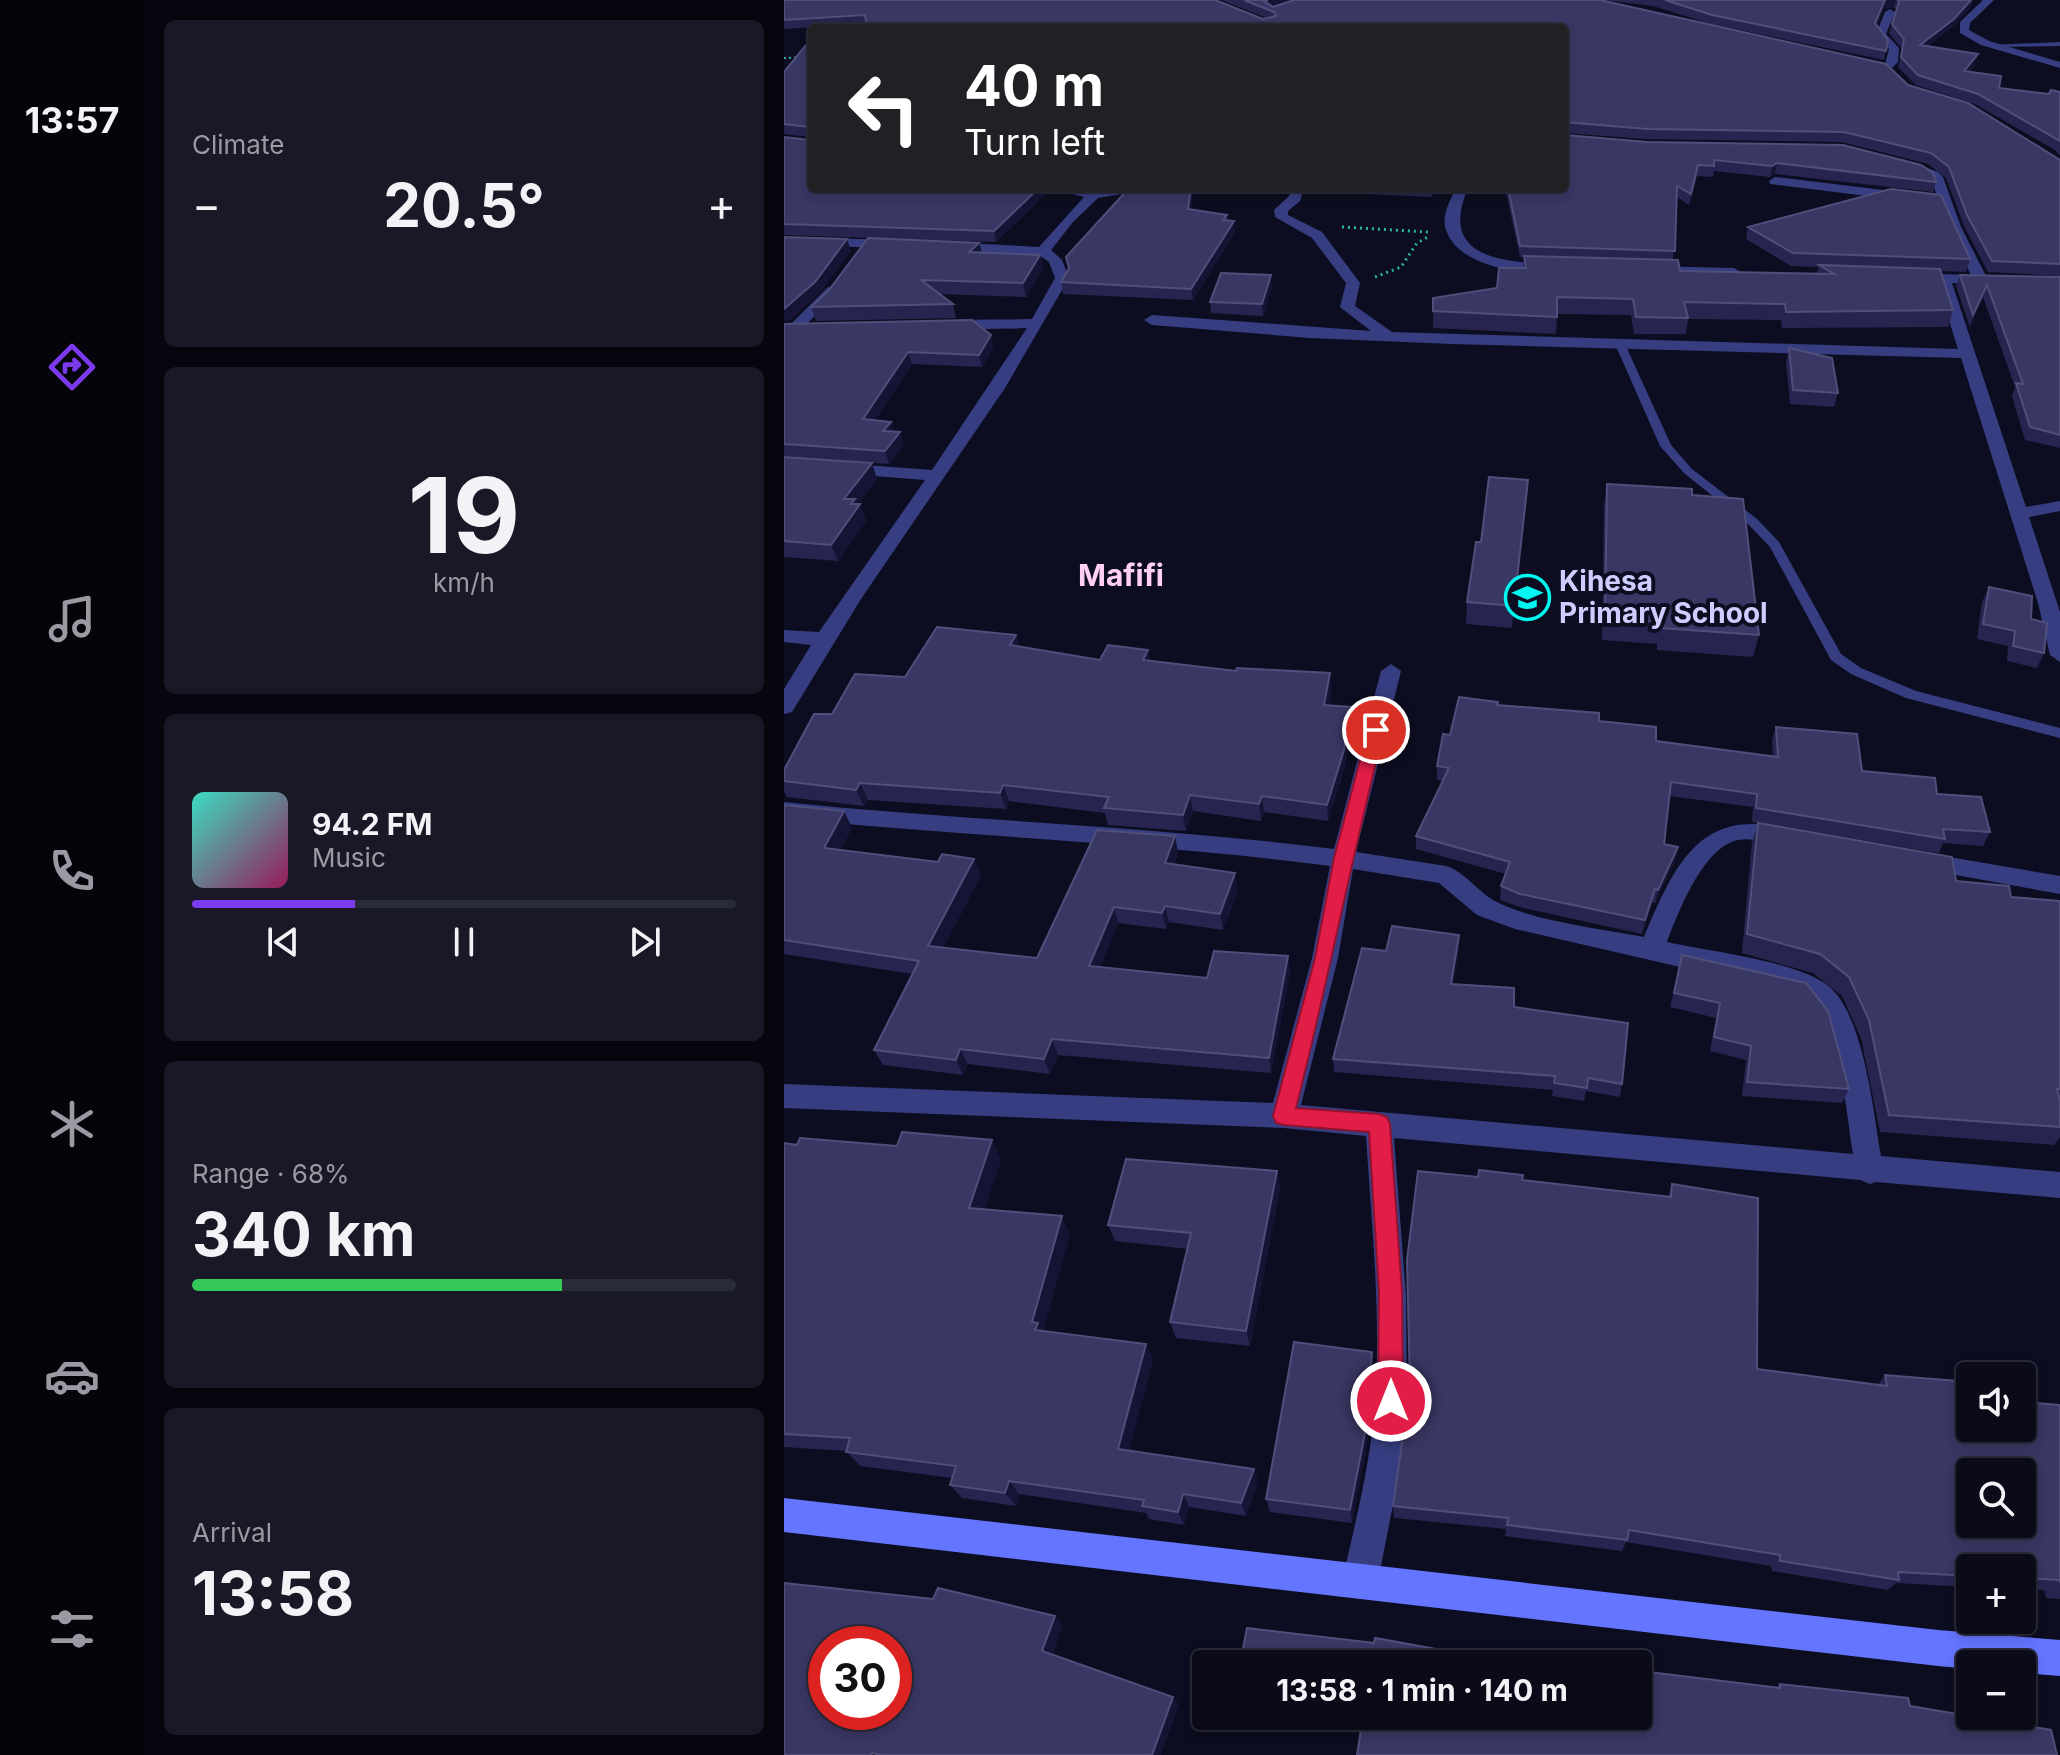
<!DOCTYPE html>
<meta charset="utf-8">
<style>
:root{--surface:#0a0a19;--page:#181826;--text:#f1f3f6;--muted:#999aa2;--line:#2a2b38;--accent:#7c3aed}
body{margin:0;font-family:Inter,sans-serif;background:var(--page);color:var(--text);height:100vh;display:flex;flex-direction:column;font-size:30px;white-space:nowrap}
*{box-sizing:border-box;margin:0}
p{font-size:26px;color:var(--muted)}
.icon{flex:none;width:44px;height:44px;fill:none;stroke:currentColor;stroke-width:2;stroke-linecap:round;stroke-linejoin:round}
.map{position:relative;flex:1;overflow:hidden}
.panel{display:flex;flex-direction:column;gap:20px;padding:20px;background:#06060e;width:640px}
.panel>*{flex:none}
.top-card{position:absolute;left:24px;top:24px;width:760px;height:168px;border-radius:8px;box-shadow:0 4px 12px #0003,0 0 0 2px var(--line);background:#202124;color:#fff;overflow:hidden}
.buttons{position:absolute;left:1172px;top:1362px;display:grid;gap:16px}
.buttons a{display:grid;place-items:center;width:80px;height:80px;border-radius:8px;background:var(--surface);box-shadow:0 4px 12px #0003,0 0 0 2px var(--line);font-size:40px}
.speed{position:absolute;left:24px;top:1626px;display:flex;gap:16px;font-size:40px;font-weight:700;text-align:center}
.speed>*{display:grid;place-content:center;width:104px;height:104px;border-radius:50%;background:var(--surface);box-shadow:0 4px 12px #0003,0 0 0 2px var(--line);line-height:1}
.speed .limit{border:12px solid #d22;background:#fff;color:#111}
.pin{position:absolute;display:grid;place-items:center;width:68px;height:68px;color:#fff;margin:-34px;border:4px solid #fff;border-radius:50%;box-shadow:0 2px 8px #0007}
.me{position:absolute;width:88px;margin:-44px;rotate:0deg;stroke-linejoin:round;filter:drop-shadow(0 0 6px #0008)}
.turn{display:flex;align-items:center;gap:28px;height:168px;padding:0 24px;font-size:36px}
.turn .icon{width:104px;height:104px;stroke-width:2.5}
.turn b{display:block;font-size:56px;line-height:68px}
.big{font-size:60px;font-weight:700;line-height:1.1}
.panel .widget{flex:1;display:flex;flex-direction:column;justify-content:center;gap:12px;min-width:0;padding:0 28px;border-radius:12px;background:var(--page)}
.panel .dial{align-items:center;gap:0}
.dial b{font-size:104px;line-height:1}
.song{display:flex;align-items:center;gap:24px}
.cover{width:96px;height:96px;border-radius:12px;background:linear-gradient(135deg,hsl(170 70% 55%),hsl(330 70% 35%))}
.played{height:8px;border-radius:4px;background:linear-gradient(90deg,var(--accent) 30%,var(--line) 30%)}
.keys{display:flex;justify-content:space-around;direction:ltr}
.heat{display:flex;justify-content:space-between;align-items:center;font-size:44px;direction:ltr}
.charge{height:12px;border-radius:6px;background:linear-gradient(90deg,#34c759 68%,var(--line) 0)}
.trip{position:absolute;left:408px;top:1650px;width:460px;height:80px;border-radius:8px;background:var(--surface);box-shadow:0 4px 12px #0003,0 0 0 2px var(--line);font-weight:700;line-height:80px;text-align:center}
main{display:flex;flex:1;min-height:0}
.tab-bar{display:flex;flex-direction:column;width:144px;justify-content:space-around;align-items:center;background:#04040a;color:var(--muted)}
.tab-bar .icon{width:56px;height:56px}
.tab-bar .on{color:var(--accent)}
.tab-bar b{font-size:36px;color:var(--text)}
.map>svg:first-child{display:block}
</style>
<main>
<nav class="tab-bar">
<b>13:57</b>
<svg class="icon on" aria-label="directions" viewBox="0 0 24 24"><path d="M12 3l9 9-9 9-9-9zM9 14v-3h6M13 9l2 2-2 2"/></svg>
<svg class="icon" aria-label="music" viewBox="0 0 24 24"><path d="M9 18V5l10-2v13"/><circle cx="6" cy="18" r="3"/><circle cx="16" cy="16" r="3"/></svg>
<svg class="icon" aria-label="phone" viewBox="0 0 24 24"><path d="M5 4h4l2 5-3 2q2 4 5 5l2-3 5 2v4C11 20 4 13 5 4z"/></svg>
<svg class="icon" aria-label="climate" viewBox="0 0 24 24"><path d="M12 3v18M4 7l16 10M4 17L20 7"/></svg>
<svg class="icon" aria-label="car" viewBox="0 0 24 24"><path d="M5 17H2v-5l4-1 3-4h7l3 4 3 1v5h-3M9 17h6M6 11h13"/><circle cx="7" cy="17" r="2"/><circle cx="17" cy="17" r="2"/></svg>
<svg class="icon" aria-label="filters" viewBox="0 0 24 24"><path d="M4 7h16M4 17h16"/><circle cx="9" cy="7" r="2"/><circle cx="15" cy="17" r="2"/></svg>
</nav>
<section class="panel">
<div class="widget"><p>Climate</p>
<div class="heat"><a>−</a><b class="big">20.5°</b><a>+</a></div>
</div>
<div class="widget dial"><b>19</b><p>km/h</p></div>
<div class="widget">
<div class="song"><i class="cover"></i><div><b>94.2 FM</b><p>Music</p></div></div>
<div class="played"></div>
<div class="keys"><svg class="icon" aria-label="previous" viewBox="0 0 24 24"><path d="M18 5L8 12l10 7zM5 5v14"/></svg><svg class="icon" aria-label="pause" viewBox="0 0 24 24"><path d="M8 5v14M16 5v14"/></svg><svg class="icon" aria-label="next" viewBox="0 0 24 24"><path d="M6 5l10 7-10 7zM19 5v14"/></svg></div>
</div>
<div class="widget"><p>Range · 68%</p><b class="big">340 km</b><div class="charge"></div></div>
<div class="widget"><p>Arrival</p><b class="big">13:58</b></div>
</section>
<div class="map">
<svg width="1276" height="1755" viewBox="0 0 1276 1755">
<rect width="100%" height="100%" fill="#0d0d21"/>
<g fill="none" stroke-linecap="round" stroke-linejoin="round">
<path stroke="#2bb59a" stroke-width="2" stroke-dasharray="2 3" stroke-linecap="butt" d="M0 58 28 57"/>
<path stroke="#2bb59a" stroke-width="3" stroke-dasharray="2 4" stroke-linecap="butt" d="M558 227 644 232
M591 277 617 267 633 243 644 237"/>
<path fill="#363e81" fill-rule="evenodd" d="M1276 42V46L1207 47 1203 45Z
M832 342 841 344 887 445 908 469 973 519 995 542 1057 654 1077 668 1132 691 1276 728V738L1122 698 1067 674 1047 660 986 547 965 525 900 473 876 446 831 344Z"/>
<path fill="#363e81" fill-rule="evenodd" d="M1199 0H1210L1186 23 1185 30 1205 41 1276 62V68L1197 45 1176 33V22Z
M1106 9 1111 12 1102 34 1115 48 1114 62 1105 71 1100 68 1105 49 1092 34 1101 12Z
M1119 159 1154 172 1159 177 1177 227 1202 276 1213 280 1206 284 1168 283 1242 507 1276 501V511L1245 517 1276 612V662L1266 655 1254 603 1177 358 668 344 526 338 368 325 360 320 368 315 587 331 556 307 562 283 528 238 491 217 490 210 505 196 508 188H520L516 201 504 211V215L538 232 576 283 571 306 608 332 1174 349 1153 282 1126 281 1119 277 1126 273 1187 275 1163 227 1148 181 1115 166V160Z
M991 177 1124 193 1131 197 1124 201 986 184 985 181Z
M266 188 310 191 373 188 314 198 289 222 267 250 278 260 285 278 221 388 77 599 8 712 0 714V689L27 645 0 642V630L35 632 141 480 0 469V459L148 470 243 328 162 330 154 325 162 320 248 319 271 278 265 262 255 255 163 250 156 246 163 242 255 247 300 197Z
M672 188H684C654 258 717 262 770 264L775 265V271C742 277 674 267 662 230 657 216 666 201 672 188Z
M0 237 110 240 117 244 110 248 0 245Z
M863 266 950 268 957 272 950 276 858 273V267Z
M44 287 56 290 15 332H5V326Z
M607 664 617 671 572 852 662 866C682 872 694 893 713 902 753 922 815 928 860 937 891 863 918 803 1010 831L1014 837 1010 843C992 849 973 836 954 840 919 847 894 913 883 942 924 951 1010 961 1042 984 1080 1011 1089 1112 1097 1156L1276 1172V1198L1092 1182 1086 1184 1076 1180 610 1138 622 1296 623 1400 616 1469 594 1581 588 1593 576 1599 564 1593 558 1581C570 1529 583 1477 589 1424 599 1329 588 1231 582 1136L500 1128 0 1108V1084L489 1103 528 958 546 866C365 842 182 837 0 818V802C183 821 367 826 550 849L597 671ZM569 869 655 883 693 915 731 929 1018 995C1056 1019 1062 1112 1069 1154L517 1105 554 958Z
M1136 852 1276 876V894L1128 867 1124 861 1128 855Z"/>
<path fill="#6475ff" fill-rule="evenodd" d="M0 1498 1154 1630 1276 1640V1676L1238 1673V1664H1186V1669L1154 1666 0 1532Z"/>
</g>
<path fill="#272550" d="M0 0 479 19 483 18 437 0H816L1124 85 1276 160V276L1204 272 1180 226 1162 178 1144 164 1058 142 862 139 780 133 781 135 1152 182 1149 192 991 174 986 177 930 171 929 177 913 176 905 205 893 197 889 260 896 271 1033 274 1034 267 1007 266 962 239 964 227 1186 259 1182 272 1156 271 1169 310 1164 327 998 328 997 320 904 319 902 334H850L847 315 773 314 772 334 649 328V298L713 288 739 268 740 258 736 257 722 192 693 188H780V28L82 24 0 29Z
M819 0H1189L1187 7 1167 28 1144 46 1191 64 1185 72 1215 88 1265 94 1276 92V156L1271 150 1191 104 1132 85 1114 67 1118 49 1105 33 1112 10 1110 7 1099 9 1093 25 1104 40 1100 60 927 24 869 6Z
M28 44V188H265V191L212 242 0 235V137L26 140V137L0 134V72Z
M583 188H652L648 197 583 194Z
M407 210 443 215 444 221 451 232 409 300 279 294 277 282 285 269 282 257Z
M195 243 198 253 256 255 259 268 242 297 155 294 169 304 172 318 32 321 27 307Z
M1176 275 1276 277V448L1241 440 1228 396 1231 387 1199 297 1186 327 1172 286Z
M488 287 479 316 427 313 426 302Z
M0 324 210 347 198 367 128 364 91 420 107 422 110 432 120 444 105 464 0 456Z
M1005 348 1054 393 1050 407 1006 404 1002 362Z
M0 457 93 479 74 504H76L82 521 54 561 0 557Z
M823 484 908 495 975 635 969 657 873 650V644L818 640 820 506Z
M742 501 728 628 682 624 683 602 697 542Z
M1205 587 1247 619 1260 653 1253 668 1223 661 1224 646 1193 639 1198 602Z
M232 635 235 647 316 660 366 661 548 689 544 706 568 723 561 766 544 821 480 812 477 821 409 811 402 831 324 825 321 813 225 801 222 809 84 800 80 806 3 797 0 791V770L48 714 121 677Z
M714 705 815 721 872 741 989 756 988 741 992 727 1078 771 1153 794 1206 832 1199 846 1159 843 1155 853 968 822 969 807 885 796 880 844 894 847 891 861 871 903H868L858 934 735 907 716 900 717 886 722 874 632 849V836L659 781 653 780V766L666 735Z
M0 805 68 828 56 850 197 875 159 948 253 958 391 836 394 853 390 865 454 890 439 930 385 922 382 929 334 923 316 967 423 978 504 956 506 972 487 1073 274 1055 266 1074 184 1064 179 1075 99 1065 90 1050 128 974 0 954Z
M974 823 1227 897 1276 901V1137L1270 1145 1096 1132 1077 1038 1058 996 1029 973 958 953 968 842Z
M675 949 669 984 730 1007 838 1084 836 1097 802 1091 800 1101 768 1096 769 1090 550 1072 549 1059 602 951Z
M898 955 1065 1089 1058 1103 958 1096 962 1060 926 1051 932 1018 886 1007Z
M0 1143 217 1159 200 1210 286 1234 259 1331 362 1344 369 1360 345 1450 470 1469 474 1482 462 1516 405 1507 400 1525 365 1519 362 1513 235 1494 232 1506 178 1498 166 1485 168 1478 76 1466 62 1451 0 1447Z
M493 1171 496 1188 466 1346 392 1338 386 1322 404 1249 331 1241 324 1225Z
M888 1184 973 1369 1094 1385 1101 1375 1186 1428 1276 1405V1599L1262 1598 1260 1590 1238 1589V1568H1186V1587L1112 1583 1104 1590 988 1571 987 1566 842 1542 838 1551 721 1536 722 1529 610 1518 609 1506 884 1197Z
M588 1352 589 1368 583 1443 568 1523 486 1512 482 1499Z
M865 1672 992 1687 996 1684 1124 1698 577 1728 525 1722 523 1716 860 1697V1678Z"/>
<path fill="#151435" d="M484 0H511L484 10 480 1Z
M1101 0H1112L1110 7 1099 9 1089 33 1091 23Z
M1187 0H1189L1187 7 1167 28 1133 54 1136 45Z
M1194 54 1191 64 1177 81 1180 71Z
M993 163 991 174 986 177 988 166Z
M255 188H265V191L212 242 210 231Z
M407 188H409L406 220 404 209Z
M648 188H652L648 197Z
M450 221 451 232 409 300 407 289Z
M63 239 67 251 35 294 5 321 0 322V309Z
M195 243 199 256 185 252Z
M256 255 259 268 242 297 239 283Z
M487 275 488 287 479 316 478 304Z
M1203 285 1199 297 1186 327 1189 315Z
M207 335 210 347 198 367 195 355Z
M124 352 128 364 83 432 79 419Z
M107 422 111 434 99 431Z
M116 432 120 444 105 464 101 451Z
M88 463 93 479 73 506 76 504 82 521 54 561 47 545 60 499Z
M744 480 742 501 728 628 730 606Z
M232 635 236 651 226 645Z
M364 650 368 667 359 660Z
M546 673 548 689 542 722 540 705Z
M567 707 568 723 561 766 544 821 543 805Z
M76 783 84 800 80 806 72 790Z
M219 785 225 801 222 809 216 793Z
M406 795 409 811 402 831 399 815Z
M478 796 480 812 477 821 475 804Z
M60 811 68 828 48 864 40 848Z
M391 836 394 853 384 880 381 863Z
M894 847 891 861 871 903 874 890Z
M190 859 197 875 152 962 144 946Z
M451 873 454 890 439 930 436 914Z
M871 889 868 903 858 934 861 920Z
M381 906 385 922 382 929 378 913Z
M330 907 334 923 310 982 305 966Z
M675 935V949L667 998V984Z
M504 956 506 972 487 1073 485 1058Z
M268 1039 274 1055 266 1074 260 1059Z
M176 1049 184 1064 179 1075 172 1060Z
M208 1140 217 1159 195 1226 185 1208Z
M493 1171 496 1188 466 1346 462 1331Z
M278 1216 286 1234 259 1332 261 1346 248 1322Z
M362 1344 369 1360 342 1463 334 1449Z
M588 1352 589 1368 583 1443 568 1523 566 1510Z
M470 1469 474 1482 462 1516 457 1503Z
M225 1481 235 1494 232 1506 221 1493Z
M399 1494 405 1507 400 1525 394 1512Z
M271 1616 279 1625 267 1660 258 1651Z
M389 1697 395 1705 377 1755H368Z"/>
<path fill="#393763" stroke="#504f7b" stroke-width="2" fill-rule="evenodd" d="M0 0H431L479 19 492 16 490 12 460 0H484L480 1 489 7 510 0H816L1102 64 1124 85 1184 103 1276 160V264L1208 261 1183 215 1165 167 1147 153 1060 132 863 129 780 122V28H83L81 15 0 20Z
M881 0H1101L1091 23 1104 40 1102 51 928 15Z
M1114 0H1187L1170 19 1136 45 1194 54 1180 71 1217 76 1215 88 1265 94 1267 90 1276 92V141L1194 94 1134 75 1117 57 1120 39 1108 24 1115 2Z
M28 44V188H255L210 231 0 224V137L26 140 25 127 0 124V72L21 46Z
M780 131 781 135 863 142 1059 145 1137 165 1149 173 1152 182 993 163 988 166 930 160V166L914 165 907 194 893 186 891 251 736 246 724 188H780Z
M345 188H407L404 209 443 215 439 220 450 221 407 289 277 282 285 268 282 257Z
M1107 189 1157 195 1186 259 1009 253 964 227Z
M0 237 63 239 31 282 0 309Z
M84 238 195 243 185 252 256 255 239 283 137 280 169 304 27 307 45 290Z
M740 256 894 260 896 271 1050 274 1035 265 1156 269 1169 310 1002 312 1001 304 900 302 904 318 852 317 849 299 773 297V317L649 311V298L713 288 715 268H742Z
M437 273 487 275 478 304 426 302Z
M1176 275 1276 277V435L1246 427 1232 383 1239 384 1203 285 1189 315Z
M188 320 207 335 195 355 124 352 79 419 107 422 99 431 116 432 101 451 0 444V324Z
M1005 348 1048 358 1054 393 1009 390Z
M0 457 88 463 60 499H71L67 504H76L47 545 0 541Z
M705 477 744 480 730 606 683 602 692 542H697Z
M823 484 908 489V495L959 499 975 635 877 628V622L821 618Z
M1205 587 1248 596 1247 619 1263 623 1260 653 1229 646 1231 631 1199 624Z
M153 627 232 635 226 645 316 660 324 645 364 650 359 660 452 671 453 668 546 673 540 705 567 707 560 750 543 805 478 796 475 804 406 795 399 815 320 808 325 797 219 785 216 793 76 783 72 790 0 781V770L30 714H48L71 674 121 677Z
M675 697 714 702 713 705 815 713V721L872 727V741L994 757 992 727 1073 734 1078 771 1151 778 1153 794 1197 797 1206 832 1159 829 1161 839 972 808 973 794 887 782 880 844 894 847 874 890 871 889 861 920 736 894 717 886 726 862 632 836 665 768 653 766 659 734 666 735Z
M0 805 60 811 40 848 154 862 158 854 190 859 144 946 253 958 313 830 391 836 381 863 451 873 436 914 381 906 378 913 330 907 305 966 423 978 430 951 504 956 485 1058 268 1039 260 1059 176 1049 172 1060 90 1050 135 961 0 940Z
M974 823 1168 857 1172 881 1225 886 1227 897 1276 901V1089H1273L1276 1101V1127L1105 1115 1085 1020 1065 977 1036 954 963 934Z
M608 926 675 935 667 984 730 988V1007L844 1023 838 1084 804 1078 803 1088 770 1083 771 1076 549 1059 578 948 602 951Z
M898 955 1022 983 1044 1011 1065 1089 963 1082 967 1046 930 1037 936 1003 890 993Z
M118 1132 208 1140 185 1208 278 1216 248 1322 254 1323 251 1330 362 1344 334 1449 470 1469 457 1503 399 1494 394 1512 358 1506 360 1500 225 1481 221 1493 166 1485 172 1466 62 1452 66 1438 0 1434V1143L13 1145 16 1138 113 1146Z
M342 1159 493 1171 462 1331 386 1322 407 1233 324 1225Z
M695 1170 739 1175 738 1180 887 1197 888 1184 974 1198 973 1369 1103 1386 1101 1375 1186 1382V1428H1238V1402L1276 1405V1583V1580L1238 1578V1568H1186V1576L1114 1572 1115 1580 996 1561V1555L845 1530 843 1540 723 1525 724 1518 609 1506 626 1387 623 1260 634 1171 694 1177ZM1186 1472H1238V1524H1186Z
M510 1342 588 1352 582 1428 566 1510 482 1499Z
M0 1583 149 1599 154 1588 271 1616 258 1651 389 1697 368 1755H97L88 1753 87 1755H0ZM42 1644H110V1712H42Z
M463 1628 590 1643 591 1638 707 1659 728 1664H456Z
M865 1672 996 1688V1684L1124 1698 1126 1706 1267 1730 1273 1755H573L578 1723 523 1716H854V1696L865 1698Z"/>
<path fill="#e11d48" stroke="#92132f" stroke-width="2" d="M592 724 600 730C568 856 544 982 512 1108L595 1114 603 1117 606 1124 618 1292 619 1401 615 1410 607 1414 598 1410 594 1401 595 1292 585 1132 500 1125 492 1123 489 1116 531 958 550 858 584 730Z"/>
<defs>
<symbol id="school-ring" viewBox="-11 -11 22 22"><circle r="9.5" fill="#0d0d21" stroke="#00f8f0" stroke-width="1.5"/><path d="M0-5L7-2L0 1L-7-2ZM-4 1L0 2.5L4 1V4Q0 6-4 4Z" fill="#00f8f0"/></symbol>
</defs>
<g fill-rule="evenodd">
<use href="#school-ring" x="718" y="572" width="51" height="51"/>
</g>
<g text-anchor="middle" dominant-baseline="central" stroke-width="8" stroke-linejoin="round" paint-order="stroke">
<g font-size="28" font-weight="bold" fill="#cdceff" stroke="#0d0d21" text-anchor="start">
<text x="775" y="581">Kihesa<tspan x="775" dy="32">Primary School</tspan></text>
</g>
<g font-size="30" font-weight="bold" fill="#ffcff4" stroke="#0d0d21">
<text x="337" y="575">Mafifi</text>
</g>
</g>
</svg>
<div class="buttons">
<a><svg class="icon" aria-label="sound" viewBox="0 0 24 24"><path d="M4 9h4l5-4v14l-5-4H4zM17 9q2 3 0 6"/></svg></a>
<a><svg class="icon" aria-label="search" viewBox="0 0 24 24"><circle cx="10" cy="10" r="6"/><path d="M15 15l6 6"/></svg></a>
<a>+</a>
<a>−</a>
</div>
<div class="speed"><div class="limit">30</div></div>
<div class="pin" style="left:592px;top:730px;background:#d93025"><svg class="icon" aria-label="arrive" viewBox="0 0 24 24"><path d="M6 21V4h12l-3 4 3 4H6"/></svg></div>
<svg class="me" style="left:607px;top:1401px" viewBox="-20 -20 40 40"><circle r="17" fill="#e11d48" stroke="#fff" stroke-width="3"/><path d="M0-11L8 9 0 5-8 9z" fill="#fff"/></svg>
<div class="trip">13:58 · 1 min · 140 m</div>
<div class="top-card">
<div class="turn"><svg class="icon" aria-label="left" viewBox="0 0 24 24"><path d="M17 20v-9H6M10 6l-5 5 5 5"/></svg><div><b>40 m</b>Turn left</div></div>
</div>
</div>
</main>
